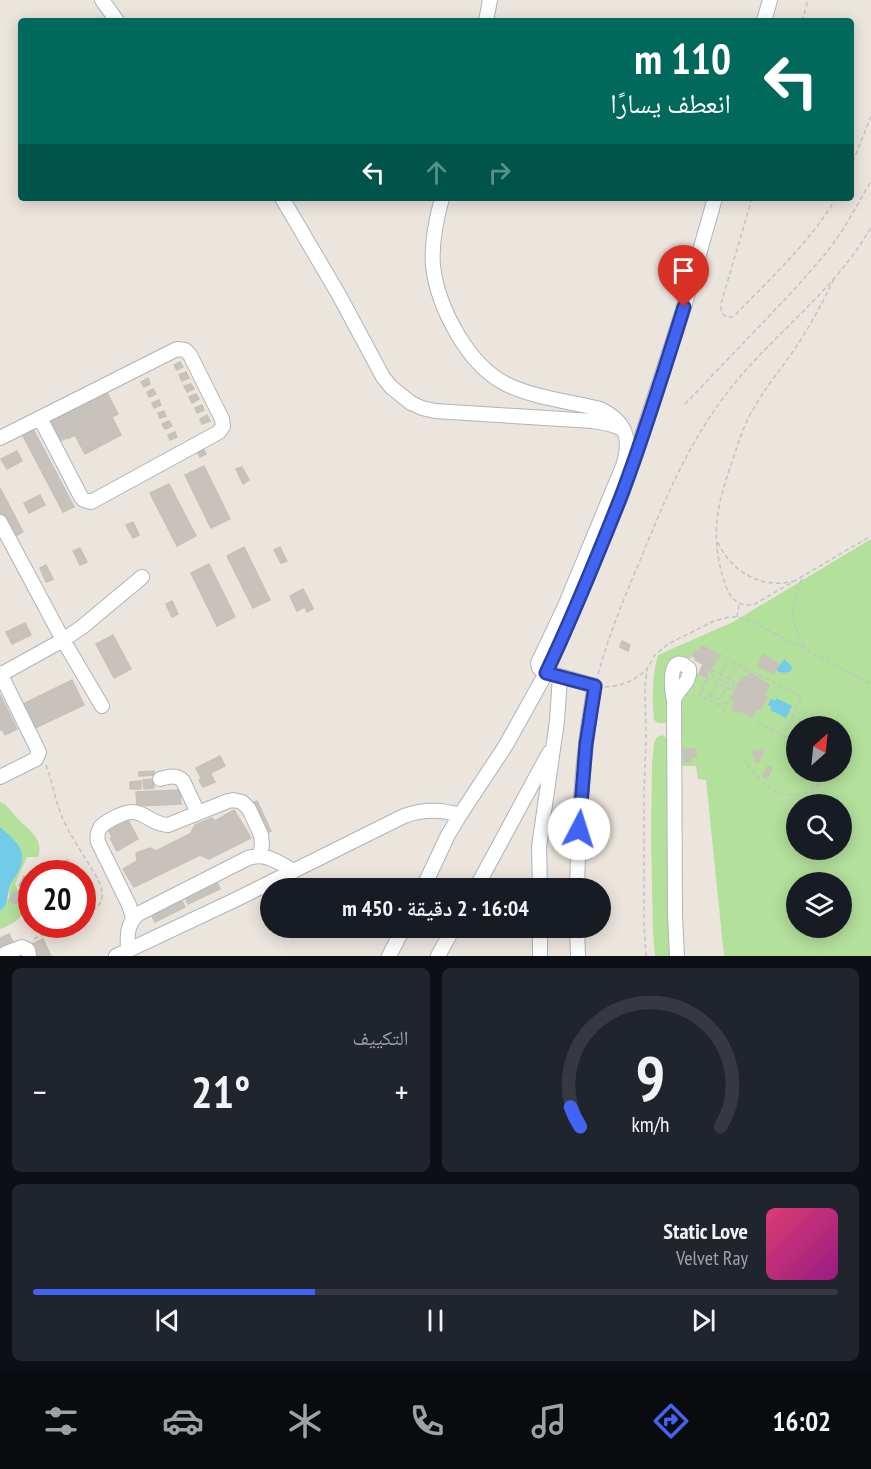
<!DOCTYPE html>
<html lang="ar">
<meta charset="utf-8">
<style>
:root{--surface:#171b24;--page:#20242c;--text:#f1f3f6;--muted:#9ea1a6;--line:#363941;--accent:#4264f3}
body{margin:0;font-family:"PT Sans Narrow","Noto Naskh Arabic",sans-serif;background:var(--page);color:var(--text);direction:rtl;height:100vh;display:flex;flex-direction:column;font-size:22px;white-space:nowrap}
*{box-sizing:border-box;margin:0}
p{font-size:20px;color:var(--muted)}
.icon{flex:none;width:33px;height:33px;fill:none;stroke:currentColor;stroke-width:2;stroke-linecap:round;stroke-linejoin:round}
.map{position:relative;height:956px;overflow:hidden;direction:ltr}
.sheet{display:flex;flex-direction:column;gap:12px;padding:12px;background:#0d0f14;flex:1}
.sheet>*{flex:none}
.guide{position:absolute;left:18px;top:18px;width:836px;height:183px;border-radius:6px;box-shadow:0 3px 15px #0003;direction:rtl;background:#00695c;color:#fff;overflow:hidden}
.needle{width:39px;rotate:27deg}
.controls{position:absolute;left:786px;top:716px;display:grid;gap:12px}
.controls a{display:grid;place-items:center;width:66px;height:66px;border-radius:50%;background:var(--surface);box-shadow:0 3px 15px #0003;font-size:30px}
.speed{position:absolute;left:18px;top:860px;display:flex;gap:12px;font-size:30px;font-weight:700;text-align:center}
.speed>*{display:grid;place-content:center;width:78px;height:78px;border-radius:50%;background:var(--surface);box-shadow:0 3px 15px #0003;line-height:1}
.speed .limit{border:9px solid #d22;background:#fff;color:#111}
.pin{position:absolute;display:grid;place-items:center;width:51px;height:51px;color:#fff;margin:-62px -26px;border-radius:50% 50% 50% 0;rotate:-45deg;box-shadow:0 0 6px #0007}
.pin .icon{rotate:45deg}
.me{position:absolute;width:66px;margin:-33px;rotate:5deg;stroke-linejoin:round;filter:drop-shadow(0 0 4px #0008)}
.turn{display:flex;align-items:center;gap:21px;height:126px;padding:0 24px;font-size:27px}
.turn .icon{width:78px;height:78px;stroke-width:2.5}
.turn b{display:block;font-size:42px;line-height:51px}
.lanes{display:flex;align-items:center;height:57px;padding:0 24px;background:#0003;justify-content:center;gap:30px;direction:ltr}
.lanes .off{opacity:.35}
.big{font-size:45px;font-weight:600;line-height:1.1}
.sheet .card{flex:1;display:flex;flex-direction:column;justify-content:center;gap:9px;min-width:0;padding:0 21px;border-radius:9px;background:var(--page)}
.sheet .dial{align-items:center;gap:0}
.dial svg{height:156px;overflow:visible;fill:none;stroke:var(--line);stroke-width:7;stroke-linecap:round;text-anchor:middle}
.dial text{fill:var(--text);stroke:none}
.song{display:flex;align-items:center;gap:18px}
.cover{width:72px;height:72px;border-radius:9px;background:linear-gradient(135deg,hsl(340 70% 55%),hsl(310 70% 35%))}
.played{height:6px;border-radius:3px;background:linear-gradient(90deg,var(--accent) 35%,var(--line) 35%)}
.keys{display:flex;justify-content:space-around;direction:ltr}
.heat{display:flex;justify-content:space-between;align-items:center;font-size:33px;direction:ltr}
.sheet .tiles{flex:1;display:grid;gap:12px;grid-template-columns:1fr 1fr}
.card:last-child{grid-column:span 2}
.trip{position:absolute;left:260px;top:878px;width:351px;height:60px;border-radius:30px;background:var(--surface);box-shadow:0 3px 15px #0003;font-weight:600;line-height:60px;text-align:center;direction:rtl}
.menu{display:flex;height:96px;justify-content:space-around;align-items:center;background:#090b0e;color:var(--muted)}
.menu .icon{width:42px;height:42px}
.menu .current{color:var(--accent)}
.menu b{font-size:27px;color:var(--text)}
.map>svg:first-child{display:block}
</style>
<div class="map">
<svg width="871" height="956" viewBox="0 0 871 956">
<rect width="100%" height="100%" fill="#ece5dd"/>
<path fill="#b3e09b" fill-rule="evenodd" d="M871 539V956H724L706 780 698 779 696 766H678V699L696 677 697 673 706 677 717 654 702 647 699 652 694 651 690 659 684 657 677 658 667 723H658L654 720C652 699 652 676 658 655L733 622ZM796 726H842V771H796ZM796 804H842V849H796ZM796 882H842V927H796Z
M662 735 667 738 668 906 670 956H655L653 933 651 837 652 765 654 743 657 737Z
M0 802 6 805C10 810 14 815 19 820 30 831 44 839 38 857H27L15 884 18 890 29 897C24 916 19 922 0 929V911L9 898V890L11 883 21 866 17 844 0 827Z"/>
<path fill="#73cbea" d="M784 659 792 667 791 671 784 673 777 671V669Z
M776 698 792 706 786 718 770 710 772 707 768 705 771 699 775 701Z
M0 827C11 837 27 848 21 865 19 873 12 879 10 886 6 896 10 904 0 911Z"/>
<path fill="#c7c2bc" stroke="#c7c1b6" stroke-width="1.5" d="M180 362 183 367 177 370 174 365Z
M186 372 189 378 182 381 179 375Z
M148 378 150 384 144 387 141 382Z
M191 384 194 389 187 392 184 386Z
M153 389 156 394 149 397 147 392Z
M106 391 118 414 69 438 58 415Z
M196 394 199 399 192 403 189 397Z
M159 400 161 405 154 408 152 403Z
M202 405 204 410 197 413 195 408Z
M164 411 166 416 160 418 158 413Z
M58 415 69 437 60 441 49 419Z
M207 415 210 421 202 424 200 419Z
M112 417 121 435 85 454 75 435Z
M169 421 172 426 165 429 162 424Z
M32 427 74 507 63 512 21 432Z
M175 432 177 437 170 440 168 435Z
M203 448 206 454 200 457 197 451Z
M17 451 22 461 7 469 1 459Z
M204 466 230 519 211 528 185 475Z
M242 467 249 480 243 484 236 469Z
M169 484 196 536 177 546 150 493Z
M0 488 23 532 14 537 0 511Z
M40 495 45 505 29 513 24 503Z
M133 522 139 535 133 538 126 525Z
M244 547 270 600 253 608 227 556Z
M280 547 287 561 281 563 274 550Z
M80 548 87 562 80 565 73 551Z
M209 564 235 617 217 626 191 573Z
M46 565 53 579 46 582 40 568Z
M303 589 311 604 297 611 290 596Z
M172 601 178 614 172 617 166 604Z
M311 604 313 609 307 612 305 607Z
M25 623 31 635 12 644 6 632Z
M113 635 131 669 114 678 96 644Z
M622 641 630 645 628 651 620 647Z
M701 646 717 654 711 668 695 660 696 658 692 656 695 650 699 652Z
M763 655 779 664 774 674 758 666Z
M703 664 710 667 706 677 699 674Z
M750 673 769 685 764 696 740 683 744 677 747 678Z
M72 680 84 705 35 728 23 704Z
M740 683 767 697 760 710 756 708 752 717 739 710 737 712 732 710 736 701 732 699Z
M0 695 17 729 5 735 2 729 0 730Z
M793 747 796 749V760L789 756Z
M684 749H696V757H691V762H684Z
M760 749 764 751 758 762 754 760 756 756 752 754 754 750 758 752Z
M220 756 225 766 201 778 196 768Z
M768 766 772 768 767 778 763 776Z
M154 771V775L139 776V772Z
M211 774 215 782 203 787 199 780Z
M153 779 154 788 144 789 143 780Z
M141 781V789H130V782Z
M180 790 181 804 137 806 136 792Z
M257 801 271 831 264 834 250 804Z
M234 810 251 838 209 859 200 855 134 887 123 869 137 861 136 853 150 848 156 851 190 834 195 825 212 818 215 821Z
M127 818 138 839 117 851 110 838 112 837 107 828Z
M68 860 74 873H65L60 863Z
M24 876 31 880 26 890 19 886Z
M217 882 220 889 188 904 185 897Z
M82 890 88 902 82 904Z
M13 892 21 895 17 904 9 901Z
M181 899 185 907 155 922 151 914Z
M9 934 14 944 0 951V938Z
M43 939 51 956H33L32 954 36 952 32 944Z"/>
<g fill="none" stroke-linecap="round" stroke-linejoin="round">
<defs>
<path id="minor" d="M102 0 117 21
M486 21 490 0
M764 21 770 0
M282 198 339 295 383 377 391 387 411 403 422 408 435 411 593 421 609 424 623 429
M442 198C436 220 431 243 433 266 438 308 468 365 506 384 531 397 572 402 600 409 626 422 632 438 623 466L565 606 538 663 539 668 542 671 595 686C582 752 579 820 577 888
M0 438 177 349 185 350 190 355 222 419 223 426 219 432 91 502 84 500 81 497 40 418
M0 522 63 640 102 706
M0 673 39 752 36 759 0 777
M0 675 63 640 82 627 142 577
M674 700C678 688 691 683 689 669 668 649 671 689 674 700L675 915 677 956
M160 779C168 777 176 774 183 781L198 813
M423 888 448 835 460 815 506 745 546 673 560 642 620 499 637 451 684 307 715 198
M476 888 549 753
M540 888 539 847 557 721 560 676
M133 918 129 905 98 842C97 837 97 833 100 828 104 822 125 811 133 812 146 813 154 825 168 825L228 801 233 800 242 802 249 809 261 835 262 845 260 855
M540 927V956
M577 927 578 956
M128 950C127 935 127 924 138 914L248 858C266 852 279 863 294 871
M3 956 6 953 22 947 28 950 29 956
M116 956 239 898 404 816C423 809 440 809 460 815
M389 956 404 927
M438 956 454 927"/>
</defs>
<use href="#minor" stroke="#b0b3bd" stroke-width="16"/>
<path stroke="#c3c3c3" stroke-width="1.5" stroke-dasharray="4.5 3" stroke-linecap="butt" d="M802 21 808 0
M850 169 871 116
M752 198 721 304C720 314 727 322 736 314 772 277 810 242 836 198
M834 279C823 302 810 326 796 347 782 368 766 386 754 408 744 424 739 441 733 459 717 505 709 535 725 584 730 599 739 608 755 604L871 536
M685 404 792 292 828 251 844 228 871 181
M718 542C731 573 765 591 797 580
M802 579C788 607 792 624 806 650
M737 617 739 605
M705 647 802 697 783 736
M719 655 710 674 736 688
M712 670 737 684
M598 674C609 634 625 596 641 558 666 497 689 441 730 389 774 333 836 290 871 227
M700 674 734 691
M721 675 728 661
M707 679 699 695 724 707
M729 679 736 665
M605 687C622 686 634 681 647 669
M701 691 726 704
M711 695 717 683
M719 699 726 688
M723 712 745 669
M757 722 796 743
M793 743 786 756 796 761
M743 758C756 779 777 802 804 793 816 789 822 782 827 771
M46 765C53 783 55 801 63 819 71 837 83 854 93 871 98 879 103 888 102 897 101 908 91 911 82 915
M34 939 63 924
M646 956 644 925V794L646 740 645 686 647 669 655 655 668 644 714 621 729 617H737L753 622 871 684"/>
<use href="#minor" stroke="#fff" stroke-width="14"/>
</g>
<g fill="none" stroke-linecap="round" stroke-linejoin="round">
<defs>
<path id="route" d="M579 829 586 744 595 686 546 673C573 616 597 557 620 499 644 436 664 371 684 307"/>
</defs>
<use href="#route" stroke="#2b419e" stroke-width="15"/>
<use href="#route" stroke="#4264f3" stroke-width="10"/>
</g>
</svg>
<div class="controls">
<a><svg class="needle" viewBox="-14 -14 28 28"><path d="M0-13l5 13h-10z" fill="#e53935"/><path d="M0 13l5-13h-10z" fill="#9ea1a6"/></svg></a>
<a><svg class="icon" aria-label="search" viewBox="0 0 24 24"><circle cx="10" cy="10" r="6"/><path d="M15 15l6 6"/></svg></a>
<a><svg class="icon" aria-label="layers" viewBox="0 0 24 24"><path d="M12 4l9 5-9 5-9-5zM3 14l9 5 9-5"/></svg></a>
</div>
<div class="speed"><div class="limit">20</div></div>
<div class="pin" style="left:684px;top:307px;background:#d93025"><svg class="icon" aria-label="arrive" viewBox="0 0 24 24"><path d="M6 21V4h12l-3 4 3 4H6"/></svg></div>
<svg class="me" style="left:579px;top:829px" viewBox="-20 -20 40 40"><circle r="19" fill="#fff"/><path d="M0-13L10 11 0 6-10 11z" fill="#4264f3"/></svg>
<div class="trip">16:04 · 2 دقيقة · 450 m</div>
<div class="guide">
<div class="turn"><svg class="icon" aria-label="left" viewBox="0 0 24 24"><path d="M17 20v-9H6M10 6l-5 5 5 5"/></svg><div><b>110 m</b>انعطف يسارًا</div></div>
<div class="lanes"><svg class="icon" aria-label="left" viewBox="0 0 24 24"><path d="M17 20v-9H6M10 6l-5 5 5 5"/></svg><svg class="icon off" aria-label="ahead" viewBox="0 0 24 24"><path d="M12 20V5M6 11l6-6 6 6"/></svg><svg class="icon off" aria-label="right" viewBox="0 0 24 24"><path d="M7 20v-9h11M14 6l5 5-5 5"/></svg></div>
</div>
</div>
<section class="sheet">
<div class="tiles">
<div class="card dial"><svg viewBox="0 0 100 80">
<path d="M14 69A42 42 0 1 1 86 69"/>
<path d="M14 69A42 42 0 0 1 9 59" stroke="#4264f3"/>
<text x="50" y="56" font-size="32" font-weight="700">9</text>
<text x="50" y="72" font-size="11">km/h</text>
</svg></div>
<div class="card"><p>التكييف</p>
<div class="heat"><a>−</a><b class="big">21°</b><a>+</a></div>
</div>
<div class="card">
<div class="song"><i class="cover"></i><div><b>Static Love</b><p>Velvet Ray</p></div></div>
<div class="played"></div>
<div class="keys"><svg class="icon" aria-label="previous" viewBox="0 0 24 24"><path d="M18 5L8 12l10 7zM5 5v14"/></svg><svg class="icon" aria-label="pause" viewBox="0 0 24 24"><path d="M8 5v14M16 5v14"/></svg><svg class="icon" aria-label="next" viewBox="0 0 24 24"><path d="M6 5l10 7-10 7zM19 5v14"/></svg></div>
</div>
</div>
</section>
<nav class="menu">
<b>16:02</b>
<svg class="icon current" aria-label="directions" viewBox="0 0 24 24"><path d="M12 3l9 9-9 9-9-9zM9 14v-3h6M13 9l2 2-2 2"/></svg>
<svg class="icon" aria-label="music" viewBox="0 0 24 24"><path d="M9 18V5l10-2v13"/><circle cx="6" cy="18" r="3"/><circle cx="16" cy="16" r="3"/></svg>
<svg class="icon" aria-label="phone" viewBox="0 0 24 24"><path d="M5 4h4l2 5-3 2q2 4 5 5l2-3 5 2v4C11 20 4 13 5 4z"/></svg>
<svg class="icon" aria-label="climate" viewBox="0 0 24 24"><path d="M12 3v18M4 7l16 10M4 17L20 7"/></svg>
<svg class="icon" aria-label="car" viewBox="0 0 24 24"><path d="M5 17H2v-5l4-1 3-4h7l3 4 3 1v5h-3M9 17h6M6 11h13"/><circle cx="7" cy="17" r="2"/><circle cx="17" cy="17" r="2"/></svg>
<svg class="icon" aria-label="filters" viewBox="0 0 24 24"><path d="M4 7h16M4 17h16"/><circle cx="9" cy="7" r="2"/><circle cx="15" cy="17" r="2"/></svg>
</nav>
